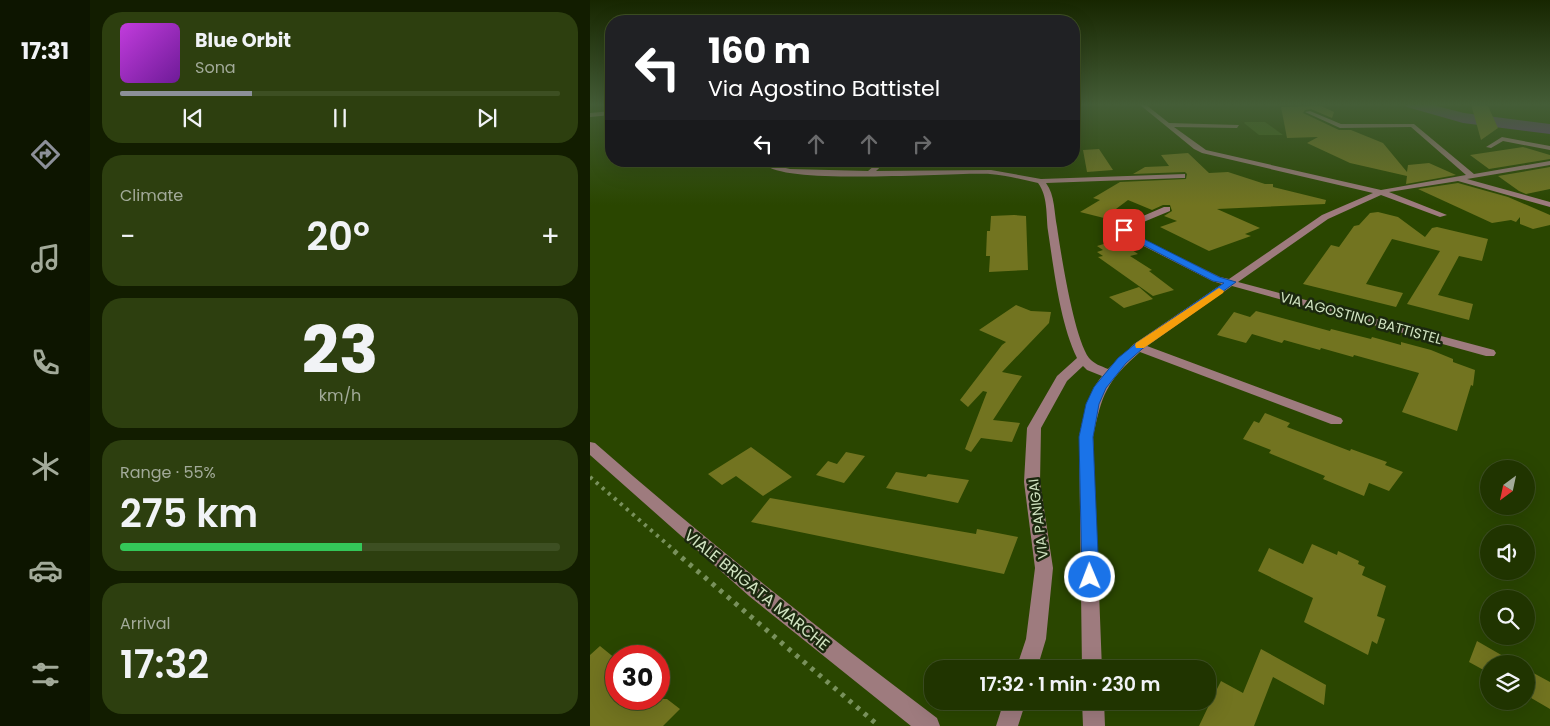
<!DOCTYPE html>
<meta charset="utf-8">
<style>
:root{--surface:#203400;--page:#2d3f0f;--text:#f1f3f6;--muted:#a2aa99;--line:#3d4f22;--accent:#8c9099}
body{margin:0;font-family:Poppins,sans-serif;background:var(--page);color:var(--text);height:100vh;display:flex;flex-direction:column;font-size:19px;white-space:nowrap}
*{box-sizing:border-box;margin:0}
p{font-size:16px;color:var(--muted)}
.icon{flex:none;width:28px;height:28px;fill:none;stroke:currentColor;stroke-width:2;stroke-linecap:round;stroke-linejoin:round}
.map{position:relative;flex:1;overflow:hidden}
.drawer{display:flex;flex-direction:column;gap:12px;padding:12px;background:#121d00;width:500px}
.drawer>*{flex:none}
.guide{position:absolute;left:15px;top:15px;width:475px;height:152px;border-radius:20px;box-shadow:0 5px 20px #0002,0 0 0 1px var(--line);background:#202124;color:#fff;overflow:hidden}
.needle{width:32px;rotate:213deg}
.tools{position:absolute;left:890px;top:460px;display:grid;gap:10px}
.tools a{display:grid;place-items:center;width:55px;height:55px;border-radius:50%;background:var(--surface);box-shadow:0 5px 20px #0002,0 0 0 1px var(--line);font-size:25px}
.speed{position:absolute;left:15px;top:645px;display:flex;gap:10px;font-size:25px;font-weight:700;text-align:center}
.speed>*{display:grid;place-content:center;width:65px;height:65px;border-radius:50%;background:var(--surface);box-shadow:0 5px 20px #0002,0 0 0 1px var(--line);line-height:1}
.speed .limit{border:8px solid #d22;background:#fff;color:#111}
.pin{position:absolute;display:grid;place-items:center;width:42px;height:42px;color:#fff;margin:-21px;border-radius:10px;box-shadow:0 2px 8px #0006}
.me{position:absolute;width:55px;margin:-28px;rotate:359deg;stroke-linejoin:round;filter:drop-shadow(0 0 4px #0008)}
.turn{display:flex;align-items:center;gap:18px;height:105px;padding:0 20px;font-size:22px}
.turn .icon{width:65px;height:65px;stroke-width:2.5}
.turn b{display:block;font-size:35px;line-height:42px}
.lanes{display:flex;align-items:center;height:48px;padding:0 20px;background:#0003;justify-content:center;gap:25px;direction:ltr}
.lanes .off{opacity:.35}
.big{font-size:38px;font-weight:600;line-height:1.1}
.drawer .widget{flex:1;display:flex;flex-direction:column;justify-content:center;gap:8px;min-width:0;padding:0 18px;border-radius:20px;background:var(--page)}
.drawer .dial{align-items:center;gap:0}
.dial b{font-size:65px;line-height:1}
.song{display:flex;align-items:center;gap:15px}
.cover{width:60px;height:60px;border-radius:8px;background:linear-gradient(135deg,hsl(290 70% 55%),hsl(280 70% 35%))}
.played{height:5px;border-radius:2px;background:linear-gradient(90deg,var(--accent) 30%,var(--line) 30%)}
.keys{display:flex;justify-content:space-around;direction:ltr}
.heat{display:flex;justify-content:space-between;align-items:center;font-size:28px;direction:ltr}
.charge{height:8px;border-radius:4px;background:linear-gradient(90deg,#34c759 55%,var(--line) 0)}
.trip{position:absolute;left:334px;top:660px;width:292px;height:50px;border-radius:20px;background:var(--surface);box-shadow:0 5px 20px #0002,0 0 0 1px var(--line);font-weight:600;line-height:50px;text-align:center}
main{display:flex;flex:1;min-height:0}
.dock{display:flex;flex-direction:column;width:90px;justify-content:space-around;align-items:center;background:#0d1500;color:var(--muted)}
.dock .icon{width:35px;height:35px}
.dock .on{color:var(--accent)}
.dock b{font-size:22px;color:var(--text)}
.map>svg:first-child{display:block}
</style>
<main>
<nav class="dock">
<b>17:31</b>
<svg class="icon on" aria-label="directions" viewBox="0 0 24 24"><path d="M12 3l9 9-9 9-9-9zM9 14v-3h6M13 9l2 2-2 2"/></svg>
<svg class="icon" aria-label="music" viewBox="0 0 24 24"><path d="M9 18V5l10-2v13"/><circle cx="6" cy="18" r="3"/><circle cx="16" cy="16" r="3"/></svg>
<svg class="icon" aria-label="phone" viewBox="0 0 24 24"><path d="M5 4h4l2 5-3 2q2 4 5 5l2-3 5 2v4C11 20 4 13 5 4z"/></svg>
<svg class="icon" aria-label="climate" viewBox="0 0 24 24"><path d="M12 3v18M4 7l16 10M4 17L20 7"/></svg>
<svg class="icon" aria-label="car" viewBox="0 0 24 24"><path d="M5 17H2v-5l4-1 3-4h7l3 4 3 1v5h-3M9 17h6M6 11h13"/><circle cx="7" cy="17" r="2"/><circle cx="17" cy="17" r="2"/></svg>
<svg class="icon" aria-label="filters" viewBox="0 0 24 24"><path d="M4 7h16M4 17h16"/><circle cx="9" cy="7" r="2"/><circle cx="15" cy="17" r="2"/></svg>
</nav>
<section class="drawer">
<div class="widget">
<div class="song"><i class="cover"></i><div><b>Blue Orbit</b><p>Sona</p></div></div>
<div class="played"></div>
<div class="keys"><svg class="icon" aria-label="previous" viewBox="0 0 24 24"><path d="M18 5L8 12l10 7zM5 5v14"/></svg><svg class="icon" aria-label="pause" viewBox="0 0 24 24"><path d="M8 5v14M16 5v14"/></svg><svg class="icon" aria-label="next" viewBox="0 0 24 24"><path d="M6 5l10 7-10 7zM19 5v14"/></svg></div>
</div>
<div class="widget"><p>Climate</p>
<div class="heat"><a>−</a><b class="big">20°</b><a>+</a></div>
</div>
<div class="widget dial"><b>23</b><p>km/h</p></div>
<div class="widget"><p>Range · 55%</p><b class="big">275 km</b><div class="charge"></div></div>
<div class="widget"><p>Arrival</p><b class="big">17:32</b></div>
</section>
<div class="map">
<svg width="960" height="726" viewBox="0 0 960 726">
<rect width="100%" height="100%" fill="#2a4600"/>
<path fill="#416414" d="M655 122H675L693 135H669L654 123Z"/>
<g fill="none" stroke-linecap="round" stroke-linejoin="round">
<path fill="#6a3987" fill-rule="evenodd" d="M814 104H839L874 113 960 124V134L873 123 817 107Z"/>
</g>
<path fill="#727420" d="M881 104H897L908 128 891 140Z
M731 106 744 112 742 118 721 109 715 110 713 113 749 130H761L793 143 817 172 818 165 839 163 866 175 816 184 817 176 760 163 717 143 728 137 697 138 691 107Z
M933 147 960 155V159L899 169 880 155Z
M509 149 523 170 497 172 493 150Z
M598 153 619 173 638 172 675 184H683V187L736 200 735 204 627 209 670 228 655 234 661 236 619 251 570 227 587 221 574 216 582 211 580 205H573L562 210 538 200 514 218 490 212 510 200 503 198 530 182 596 179 597 174 595 172 543 174 555 167 579 166 571 155Z
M960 167V189L936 194 929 191 908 176Z
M868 183 918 197 960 215V225L943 229 930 224V217L926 222 921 220 902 223 828 189Z
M788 212 808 217 835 237 842 228 847 227 898 239 892 261 869 256 848 295 883 304 879 320 817 304 850 251 802 239 776 284 813 293 806 307 713 284 741 245 749 247 764 226 769 225 780 213Z
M424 215 436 216 438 270 399 272 400 256H396L397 231H400L401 216Z
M527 240 548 254 540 256 562 270 559 271 584 290 563 296 508 257 513 256 507 252 513 250 507 246Z
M549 287 563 299 534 308 519 297Z
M426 305 441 311 461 312 459 323 412 372 432 376 403 420 430 423 422 442 391 438 381 452 375 449 397 392 393 391 378 407 370 400 412 345 416 342 389 330Z
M666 311 740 331 741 329 781 339 782 337 811 345V342L841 350 863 359V362L885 370 883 386 881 385 867 431 812 412 829 373 764 355 763 357 731 348 730 350 694 340 692 343 662 334 656 343 627 335 644 312 660 317Z
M675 413 700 423 697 427 760 451 761 449 797 462 795 465 813 472 799 491 779 483 774 496 733 479 735 476 679 453 681 450 653 439 664 421 669 423Z
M161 447 202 477 173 496 146 476 132 485 118 474Z
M256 452 275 456 254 483 226 475 238 461 247 464Z
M306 472 336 477 338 474 379 480 368 503 296 488Z
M180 498 386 534 387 529 428 537 414 574 161 522Z
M722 544 747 555 748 551 769 561 768 564 775 567 772 575 796 586 787 616 795 619 787 644 782 641 778 655 714 622 723 598 668 571 679 548 713 564Z
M887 641 927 664H899V673L879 662Z
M10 646 26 659V699H77L90 709 73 726H0V655Z
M671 649 736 685 734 705 683 677 664 726H609L619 705 618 683 627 689 631 681 653 693Z
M936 669 960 682V709L936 695Z"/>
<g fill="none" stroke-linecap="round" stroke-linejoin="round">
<path stroke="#79915c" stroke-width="4" stroke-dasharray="3 5" stroke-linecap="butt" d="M0 477 86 552"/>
<path stroke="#79915c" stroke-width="5" stroke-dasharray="4 6" stroke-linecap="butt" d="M84 551 289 726"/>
<path fill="#9e7b7e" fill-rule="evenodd" d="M549 104H555L579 123 649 125 647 128 584 127 616 150 791 190 876 175 821 127 750 128 715 112 720 111 751 124H824L884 174 960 161V165L877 179 960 202V207L868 181 799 192 857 215 850 217 791 195 738 219 648 282 904 350 906 353 904 356H896L642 286 557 346 751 418 753 421 751 424H741L550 352C516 382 512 394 503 437L512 669H492L489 437C494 415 497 394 512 376L497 370 493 366 477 381 451 428 450 482 463 568 456 639 447 669H426L436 639 445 568 434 482 437 428 467 376 487 358C470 323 464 270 458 231 456 215 458 196 448 183 433 180 416 175 400 174 363 172 193 186 175 164V161H182L183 165 200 169 278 171 290 161H297L286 171 401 170 451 179 595 174V178H592L456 183C465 195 464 212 467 227 471 254 484 338 499 358 504 364 511 366 518 369L544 344 632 284 622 281 532 235V225L574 207H580V211L539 228V232L630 277 639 279 732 215 783 193 612 153 604 149Z
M21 111V115L0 117V113Z
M912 137 960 146V150L913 141 901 148 896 147Z
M0 442 5 443C115 540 230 630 347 718L350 726H321L159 596 0 455Z
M414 701H436L428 726H406Z
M492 701H514L515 726H493Z"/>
</g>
<linearGradient id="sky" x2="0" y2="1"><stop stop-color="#172600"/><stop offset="0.51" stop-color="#445d37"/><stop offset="1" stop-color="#445d37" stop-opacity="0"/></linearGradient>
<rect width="960" height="205" fill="url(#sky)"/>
<path fill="#1a73e8" stroke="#114b97" d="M531 228H537L538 231 629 277 646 282 552 349 536 363 516 388 509 404 503 437 509 577 506 582 500 584 494 582 492 577 489 437 496 404 504 387 528 358 544 345 634 283 623 281 532 234Z"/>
<path fill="#f59e0b" d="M629 288 634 291 633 293 554 348H546L545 345 546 343Z"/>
<g text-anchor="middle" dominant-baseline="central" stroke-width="5" stroke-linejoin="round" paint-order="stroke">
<g font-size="14" fill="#d0e3c1" stroke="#1b280e">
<text transform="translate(771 318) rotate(15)">VIA AGOSTINO BATTISTEL</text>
<text transform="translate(448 519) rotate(-97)">VIA PANIGAI</text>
</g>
<g font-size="16" fill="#d0e3c1" stroke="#1b280e">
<text transform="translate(167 590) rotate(39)">VIALE BRIGATA MARCHE</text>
</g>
</g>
</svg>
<div class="tools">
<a><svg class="needle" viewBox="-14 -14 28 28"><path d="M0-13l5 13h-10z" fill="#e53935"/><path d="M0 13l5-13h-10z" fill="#a2aa99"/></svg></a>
<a><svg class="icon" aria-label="sound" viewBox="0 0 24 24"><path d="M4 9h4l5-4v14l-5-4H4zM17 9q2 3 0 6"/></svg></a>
<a><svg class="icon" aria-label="search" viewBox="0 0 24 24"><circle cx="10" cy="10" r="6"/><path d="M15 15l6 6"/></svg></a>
<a><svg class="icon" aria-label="layers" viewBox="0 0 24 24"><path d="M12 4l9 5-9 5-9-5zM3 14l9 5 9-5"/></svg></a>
</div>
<div class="speed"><div class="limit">30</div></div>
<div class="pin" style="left:534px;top:230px;background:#d93025"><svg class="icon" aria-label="arrive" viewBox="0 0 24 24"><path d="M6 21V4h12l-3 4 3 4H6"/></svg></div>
<svg class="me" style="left:500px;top:577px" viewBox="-20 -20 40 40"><circle r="17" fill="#1a73e8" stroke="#fff" stroke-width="3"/><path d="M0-11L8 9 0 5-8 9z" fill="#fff"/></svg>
<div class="trip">17:32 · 1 min · 230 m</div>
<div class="guide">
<div class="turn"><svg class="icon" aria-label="left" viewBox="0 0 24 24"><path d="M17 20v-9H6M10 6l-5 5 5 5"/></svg><div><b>160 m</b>Via Agostino Battistel</div></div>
<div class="lanes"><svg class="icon" aria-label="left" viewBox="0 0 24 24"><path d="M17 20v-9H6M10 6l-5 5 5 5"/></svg><svg class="icon off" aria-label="ahead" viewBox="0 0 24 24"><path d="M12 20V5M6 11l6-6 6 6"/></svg><svg class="icon off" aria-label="ahead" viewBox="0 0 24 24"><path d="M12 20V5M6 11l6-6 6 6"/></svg><svg class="icon off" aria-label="right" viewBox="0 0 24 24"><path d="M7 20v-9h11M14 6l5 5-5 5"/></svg></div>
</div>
</div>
</main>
